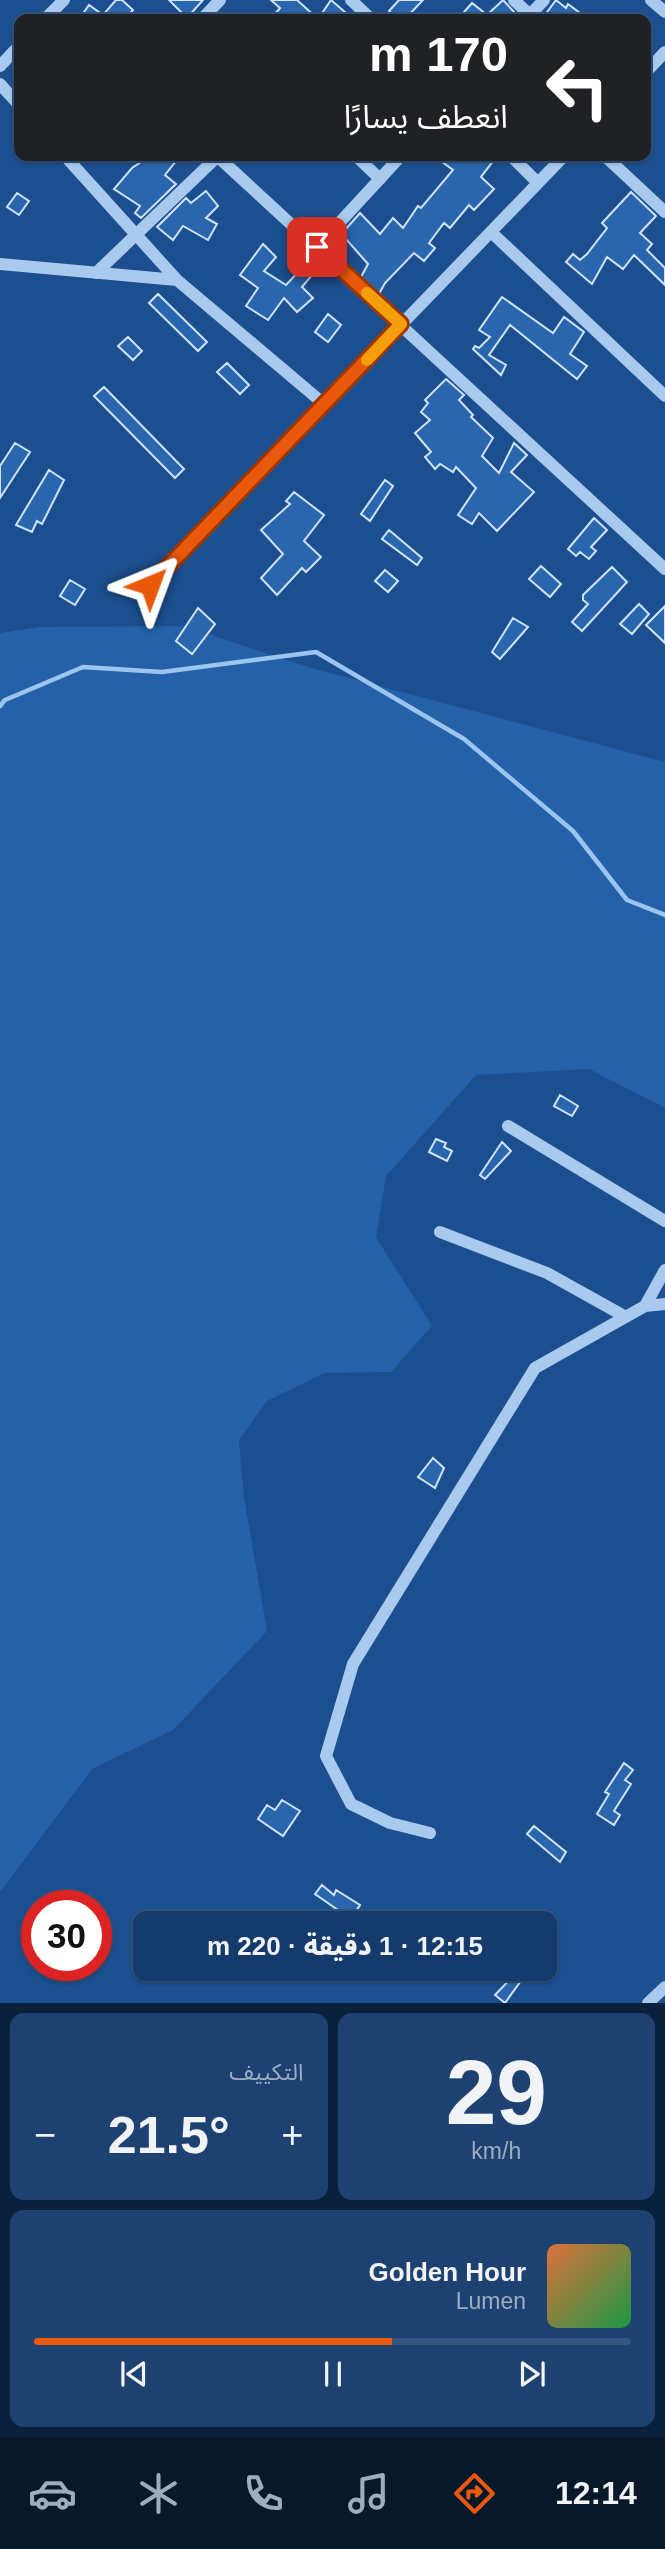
<!DOCTYPE html>
<html lang="ar">
<meta charset="utf-8">
<style>
:root{--surface:#143b6b;--page:#1d4271;--text:#f1f3f6;--muted:#9dadc1;--line:#33557e;--accent:#ea580c}
body{margin:0;font-family:Arial,"Noto Sans Arabic",sans-serif;background:var(--page);color:var(--text);direction:rtl;height:100vh;display:flex;flex-direction:column;font-size:26px;white-space:nowrap}
*{box-sizing:border-box;margin:0}
p{font-size:23px;color:var(--muted)}
.icon{flex:none;width:38px;height:38px;fill:none;stroke:currentColor;stroke-width:2;stroke-linecap:round;stroke-linejoin:round}
.map{position:relative;height:2003px;overflow:hidden;direction:ltr}
.side{display:flex;flex-direction:column;gap:10px;padding:10px;background:#0b203b;flex:1}
.side>*{flex:none}
.hud{position:absolute;left:14px;top:14px;width:637px;height:147px;border-radius:14px;box-shadow:0 2px 5px #0004,0 0 0 2px var(--line);direction:rtl;background:#202124;color:#fff;overflow:hidden}
.speed{position:absolute;left:21px;top:1890px;display:flex;gap:14px;font-size:35px;font-weight:700;text-align:center}
.speed>*{display:grid;place-content:center;width:91px;height:91px;border-radius:50%;background:var(--surface);box-shadow:0 2px 5px #0004,0 0 0 2px var(--line);line-height:1}
.speed .limit{border:10px solid #d22;background:#fff;color:#111}
.pin{position:absolute;display:grid;place-items:center;width:60px;height:60px;color:#fff;margin:-30px;border-radius:14px;box-shadow:0 4px 10px #0006}
.me{position:absolute;width:77px;margin:-38px;rotate:44deg;stroke-linejoin:round;filter:drop-shadow(0 0 5px #0008)}
.turn{display:flex;align-items:center;gap:24px;height:147px;padding:0 28px;font-size:32px}
.turn .icon{width:91px;height:91px;stroke-width:2.5}
.turn b{display:block;font-size:49px;line-height:60px}
.big{font-size:52px;font-weight:800;line-height:1.1}
.side .tile{flex:1;display:flex;flex-direction:column;justify-content:center;gap:10px;min-width:0;padding:0 24px;border-radius:14px;background:var(--page)}
.side .dial{align-items:center;gap:0}
.dial b{font-size:91px;line-height:1}
.song{display:flex;align-items:center;gap:21px}
.cover{width:84px;height:84px;border-radius:10px;background:linear-gradient(135deg,hsl(20 70% 55%),hsl(140 70% 35%))}
.played{height:7px;border-radius:4px;background:linear-gradient(90deg,var(--accent) 60%,var(--line) 60%)}
.keys{display:flex;justify-content:space-around;direction:ltr}
.heat{display:flex;justify-content:space-between;align-items:center;font-size:38px;direction:ltr}
.side .tiles{flex:1;display:grid;gap:10px;grid-template-columns:1fr 1fr}
.tile:last-child{grid-column:span 2}
.trip{position:absolute;left:133px;top:1911px;width:424px;height:70px;border-radius:14px;background:var(--surface);box-shadow:0 2px 5px #0004,0 0 0 2px var(--line);font-weight:800;line-height:70px;text-align:center;direction:rtl}
.menu{display:flex;height:112px;justify-content:space-around;align-items:center;background:#08182b;color:var(--muted)}
.menu .icon{width:49px;height:49px}
.menu .current{color:var(--accent)}
.menu b{font-size:32px;color:var(--text)}
.map>svg:first-child{display:block}
</style>
<div class="map">
<svg width="665" height="2003" viewBox="0 0 665 2003">
<rect width="100%" height="100%" fill="#1b4f8f"/>
<path fill="#2461a8" d="M184 626 308 667 665 762V1108L589 1069 476 1075 386 1176 376 1237 432 1326 391 1372 324 1373 267 1401 239 1440 244 1497 267 1631 173 1730 92 1769 0 1892V633L39 627Z"/>
<g fill="none" stroke-linecap="round" stroke-linejoin="round">
<path stroke="#9cc4f0" stroke-width="4.5" d="M0 706 5 700 83 667 162 672 316 652 464 739 573 831 627 900 665 915"/>
</g>
<path fill="#2a66ad" stroke="#cfe3fa" stroke-width="2" d="M116 0H122L133 10 125 19H88L82 15 89 5 103 15Z
M169 0H203L187 18Z
M271 0H297L318 19 331 0 353 19H271L280 8Z
M399 0H423L405 19H398L389 11Z
M503 0 515 13 509 19H458L472 3 487 15Z
M556 0 566 8 568 4 588 19H542Z
M150 156H180L165 175 176 184 141 218 135 213 140 206 114 189 132 168Z
M434 156H497L481 177 494 189 474 210 469 205 450 228 444 223 429 243 435 248 424 261 414 253 385 283 379 294 361 277 368 264 346 239 341 245 336 240 360 213 380 234 393 218 403 228 418 206 421 208 453 170Z
M206 191 218 206 206 218 217 224 208 240 183 226 173 240 157 227 186 198 191 203Z
M631 192 656 216 640 233 652 244 647 250 665 268V285L634 255 623 269 607 257 592 284 566 262 573 254 580 260 587 254 607 228 602 223Z
M17 193 29 201 19 215 7 207Z
M263 244 276 257 264 271 286 285 303 267 312 275 302 287 313 298 297 312 284 298 268 320 246 306 258 288 240 275Z
M158 294 207 342 198 351 149 303Z
M502 297 553 333 564 317 584 332 570 354 587 366 577 379 510 325 489 355 506 365 501 375 473 349 475 346 479 348 490 337 479 330Z
M328 314 341 325 328 342 315 332Z
M128 337 142 351 133 360 118 346Z
M227 363 249 385 240 394 217 372Z
M446 379 464 395 459 400 473 415 471 417 493 438 482 456 499 473 514 443 527 455 511 472 534 492 497 531 479 513 472 524 458 515 476 488 456 467 453 472 440 464 435 469 425 457 431 452 415 433 430 420 421 412 428 403 425 400Z
M104 387 184 469 175 478 94 396Z
M15 443 30 452 0 498V466Z
M49 470 64 480 42 524 37 521 32 532 16 525Z
M385 480 393 486 370 521 361 514Z
M294 492 324 515 304 541 321 557 306 572 302 568 277 595 261 578 283 554 261 530 290 504 286 501Z
M594 518 607 530 591 547 596 551 589 559 580 552 576 556 568 549Z
M389 530 422 558 417 565 382 539Z
M541 566 561 584 550 597 529 579Z
M612 567 627 582 582 631 572 622 588 604 583 600V595Z
M385 570 398 581 388 592 375 581Z
M70 580 85 589 75 605 60 596Z
M639 604 649 614 632 634 620 624Z
M665 606V643L646 625Z
M198 608 215 624 192 654 176 641Z
M513 618 528 627 500 659 492 652Z
M560 1095 578 1106 572 1116 554 1106Z
M436 1139 446 1143 444 1147 452 1151 447 1161 429 1152Z
M502 1142 511 1151 485 1179 480 1175Z
M433 1458 444 1468 435 1488 418 1477Z
M624 1763 633 1770 625 1780 631 1784 614 1811 620 1815 614 1825 597 1814 609 1794 605 1792Z
M282 1800 300 1811 283 1836 258 1819 267 1805 275 1810Z
M534 1826 566 1852 560 1862 527 1834Z
M322 1885 334 1895 336 1890 360 1905 351 1919 315 1894Z
M520 1969 528 1971 505 2003 495 1995Z"/>
<g fill="none" stroke-linecap="round" stroke-linejoin="round">
<path stroke="#a9c9ee" stroke-width="12" d="M351 0 371 19
M514 0 530 15
M651 0 665 12
M45 19 64 0
M202 19 220 0
M526 19 544 0
M0 66 19 46
M646 72 665 52
M0 84 19 105
M65 156 177 280
M217 156 665 569
M356 156 380 179
M511 156 538 183
M605 156 665 212
M491 232 665 396
M317 247 401 156
M0 264 177 280 324 404
M96 273 218 156
M150 585 564 156
M508 1126 665 1221
M440 1232 547 1273 626 1317
M645 1306 665 1304
M430 1833 390 1823 351 1804 326 1756 353 1664 535 1368 645 1306 665 1270
M648 2003 665 1987"/>
</g>
<g fill="none" stroke-linecap="round" stroke-linejoin="round">
<defs>
<path id="route" d="M150 585 401 324 317 247"/>
</defs>
<use href="#route" stroke="#983908" stroke-width="18"/>
<use href="#route" stroke="#ea580c" stroke-width="12"/>
<path stroke="#f59e0b" stroke-width="12" d="M367 360 401 324 367 293"/>
</g>
</svg>
<div class="speed"><div class="limit">30</div></div>
<div class="pin" style="left:317px;top:247px;background:#d93025"><svg class="icon" aria-label="arrive" viewBox="0 0 24 24"><path d="M6 21V4h12l-3 4 3 4H6"/></svg></div>
<svg class="me" style="left:150px;top:585px" viewBox="-20 -20 40 40"><path d="M0-17L14 15 0 8-14 15z" fill="#ea580c" stroke="#fff" stroke-width="4"/></svg>
<div class="trip">12:15 · 1 دقيقة · 220 m</div>
<div class="hud">
<div class="turn"><svg class="icon" aria-label="left" viewBox="0 0 24 24"><path d="M17 20v-9H6M10 6l-5 5 5 5"/></svg><div><b>170 m</b>انعطف يسارًا</div></div>
</div>
</div>
<section class="side">
<div class="tiles">
<div class="tile dial"><b>29</b><p>km/h</p></div>
<div class="tile"><p>التكييف</p>
<div class="heat"><a>−</a><b class="big">21.5°</b><a>+</a></div>
</div>
<div class="tile">
<div class="song"><i class="cover"></i><div><b>Golden Hour</b><p>Lumen</p></div></div>
<div class="played"></div>
<div class="keys"><svg class="icon" aria-label="previous" viewBox="0 0 24 24"><path d="M18 5L8 12l10 7zM5 5v14"/></svg><svg class="icon" aria-label="pause" viewBox="0 0 24 24"><path d="M8 5v14M16 5v14"/></svg><svg class="icon" aria-label="next" viewBox="0 0 24 24"><path d="M6 5l10 7-10 7zM19 5v14"/></svg></div>
</div>
</div>
</section>
<nav class="menu">
<b>12:14</b>
<svg class="icon current" aria-label="directions" viewBox="0 0 24 24"><path d="M12 3l9 9-9 9-9-9zM9 14v-3h6M13 9l2 2-2 2"/></svg>
<svg class="icon" aria-label="music" viewBox="0 0 24 24"><path d="M9 18V5l10-2v13"/><circle cx="6" cy="18" r="3"/><circle cx="16" cy="16" r="3"/></svg>
<svg class="icon" aria-label="phone" viewBox="0 0 24 24"><path d="M5 4h4l2 5-3 2q2 4 5 5l2-3 5 2v4C11 20 4 13 5 4z"/></svg>
<svg class="icon" aria-label="climate" viewBox="0 0 24 24"><path d="M12 3v18M4 7l16 10M4 17L20 7"/></svg>
<svg class="icon" aria-label="car" viewBox="0 0 24 24"><path d="M5 17H2v-5l4-1 3-4h7l3 4 3 1v5h-3M9 17h6M6 11h13"/><circle cx="7" cy="17" r="2"/><circle cx="17" cy="17" r="2"/></svg>
</nav>
